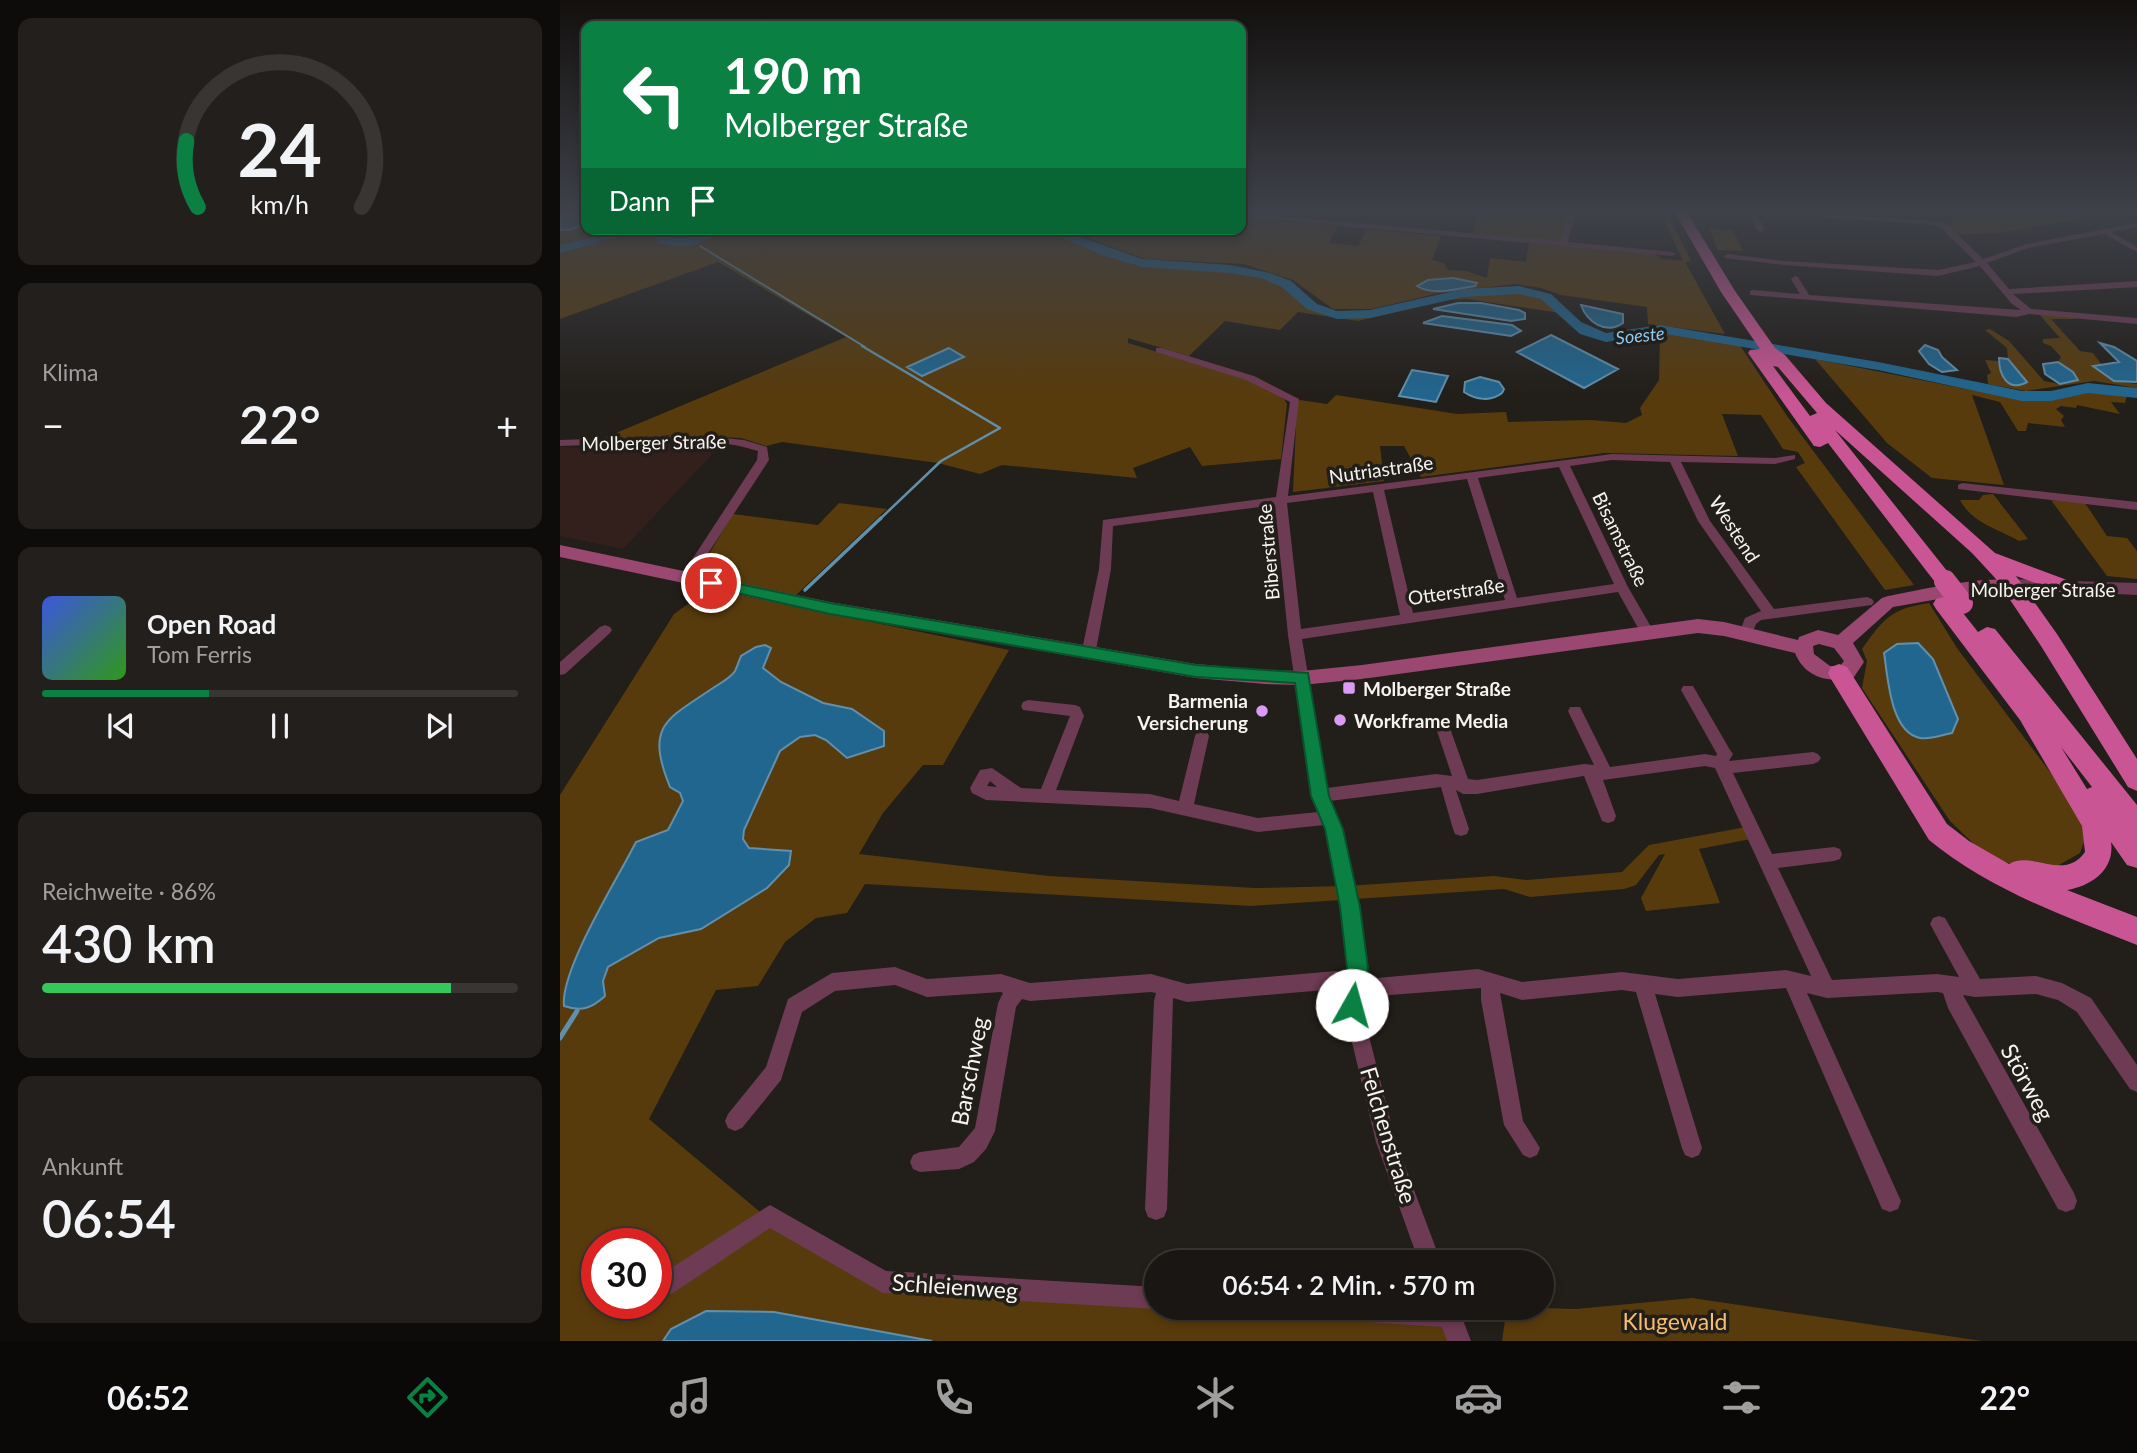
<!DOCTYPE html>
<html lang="de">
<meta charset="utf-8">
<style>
:root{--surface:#1a1613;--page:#231f1c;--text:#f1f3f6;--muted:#9f9fa0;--line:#383533;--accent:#0b8043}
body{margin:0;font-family:Lato,sans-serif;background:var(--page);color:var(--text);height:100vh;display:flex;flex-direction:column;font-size:26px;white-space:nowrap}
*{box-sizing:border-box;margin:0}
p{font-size:23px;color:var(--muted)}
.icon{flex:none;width:38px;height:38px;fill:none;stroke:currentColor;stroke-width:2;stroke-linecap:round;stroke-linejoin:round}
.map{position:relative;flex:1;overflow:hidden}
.details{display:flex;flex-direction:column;gap:18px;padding:18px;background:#0e0c0a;width:560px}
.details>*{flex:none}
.guide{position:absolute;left:21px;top:21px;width:665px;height:214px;border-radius:14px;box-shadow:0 4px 10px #0003,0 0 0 2px var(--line);background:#0b8043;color:#fff;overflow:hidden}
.speed{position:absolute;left:21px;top:1228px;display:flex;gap:14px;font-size:35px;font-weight:700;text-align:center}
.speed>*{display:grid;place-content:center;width:91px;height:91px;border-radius:50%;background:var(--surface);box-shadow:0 4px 10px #0003,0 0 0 2px var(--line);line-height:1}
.speed .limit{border:10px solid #d22;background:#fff;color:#111}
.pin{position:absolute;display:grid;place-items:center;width:60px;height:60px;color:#fff;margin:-30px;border:4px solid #fff;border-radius:50%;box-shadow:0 2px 7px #0007}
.me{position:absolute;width:77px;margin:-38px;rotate:7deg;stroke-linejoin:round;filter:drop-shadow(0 0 5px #0008)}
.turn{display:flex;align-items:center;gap:24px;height:147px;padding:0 28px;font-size:32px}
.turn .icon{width:91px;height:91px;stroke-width:2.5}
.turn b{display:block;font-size:49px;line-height:60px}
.then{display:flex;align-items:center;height:66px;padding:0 28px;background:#0003;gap:14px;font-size:26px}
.big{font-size:52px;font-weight:600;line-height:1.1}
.details .tile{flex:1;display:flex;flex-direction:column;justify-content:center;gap:10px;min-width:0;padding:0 24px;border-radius:14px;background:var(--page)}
.details .dial{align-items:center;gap:0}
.dial svg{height:182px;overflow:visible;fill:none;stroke:var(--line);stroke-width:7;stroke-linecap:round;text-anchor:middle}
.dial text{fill:var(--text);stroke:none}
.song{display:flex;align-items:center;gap:21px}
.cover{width:84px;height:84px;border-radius:10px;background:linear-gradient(135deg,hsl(230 70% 55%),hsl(110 70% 35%))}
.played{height:7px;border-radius:4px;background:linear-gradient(90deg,var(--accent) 35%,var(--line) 35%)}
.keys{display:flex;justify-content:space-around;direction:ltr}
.heat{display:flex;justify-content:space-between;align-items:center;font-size:38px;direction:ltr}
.charge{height:10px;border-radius:5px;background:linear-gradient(90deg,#34c759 86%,var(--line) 0)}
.trip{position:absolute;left:584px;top:1250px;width:410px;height:70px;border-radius:35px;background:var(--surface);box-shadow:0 4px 10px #0003,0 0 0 2px var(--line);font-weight:600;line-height:70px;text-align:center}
.menu{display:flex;height:112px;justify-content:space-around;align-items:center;background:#0a0908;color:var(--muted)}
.menu .icon{width:49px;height:49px}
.menu .current{color:var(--accent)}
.menu b{font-size:32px;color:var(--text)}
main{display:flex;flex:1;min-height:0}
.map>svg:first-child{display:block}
</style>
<main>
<section class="details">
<div class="tile dial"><svg viewBox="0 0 100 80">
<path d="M14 69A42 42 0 1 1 86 69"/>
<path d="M14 69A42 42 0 0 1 9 40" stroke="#0b8043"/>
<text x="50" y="56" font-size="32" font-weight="700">24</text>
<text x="50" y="72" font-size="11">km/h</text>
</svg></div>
<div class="tile"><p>Klima</p>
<div class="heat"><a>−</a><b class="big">22°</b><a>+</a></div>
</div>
<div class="tile">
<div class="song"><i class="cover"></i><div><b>Open Road</b><p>Tom Ferris</p></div></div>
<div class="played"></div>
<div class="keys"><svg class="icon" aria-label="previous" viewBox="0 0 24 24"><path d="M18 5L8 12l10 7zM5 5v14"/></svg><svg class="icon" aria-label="pause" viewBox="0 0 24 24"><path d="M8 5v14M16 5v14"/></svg><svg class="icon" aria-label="next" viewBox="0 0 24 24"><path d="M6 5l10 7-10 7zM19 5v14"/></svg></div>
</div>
<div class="tile"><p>Reichweite · 86%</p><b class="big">430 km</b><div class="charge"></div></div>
<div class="tile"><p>Ankunft</p><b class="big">06:54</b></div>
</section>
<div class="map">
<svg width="1577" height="1341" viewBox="0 0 1577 1341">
<rect width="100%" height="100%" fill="#221e19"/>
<path fill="#33201d" d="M114 444 158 448 63 549 0 536V447L44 448Z"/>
<path fill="#583b0d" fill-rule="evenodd" d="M918 209H1010L1000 242 913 235Z
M1099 209H1105L1131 261 1125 262 1165 334 1088 324 1087 307 1001 295 981 288 955 284 879 293 812 309H773L733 280 684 264 585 259 503 229H681V217L778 226 769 243 798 246 807 229 881 236 872 260 884 263 888 270 906 271 927 278 930 258 966 262 969 243 1093 253 1102 259 1123 261Z
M1378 209H1534L1541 216 1436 233 1397 235 1388 224 1392 222 1391 216 1379 214Z
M26 224V229H476L575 265 683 272 720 284 751 308 769 316 800 317 886 298 957 291 992 302 1000 313 907 299 887 300 798 321 738 312 720 330 665 321 629 356 568 338V343L688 380 724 399 727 404 721 459 642 466 630 447 573 468 577 478 442 465 420 474 378 463 222 442 206 446 181 438 115 435 39 440 286 337 158 262 0 319V230H10Z
M1149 229 1173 230 1183 251 1158 250Z
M1478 313 1513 316 1516 319H1491L1520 351 1533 353 1542 365 1534 367 1554 381 1577 384V388L1534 381 1466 391 1428 384 1427 375 1431 373 1425 360 1438 361 1439 367 1452 363 1448 359 1447 348 1425 330 1430 329 1449 341 1484 381 1500 384 1513 372 1498 362 1501 357 1491 346 1483 343V339L1500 338Z
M1100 332 1179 344 1227 416 1354 585 1325 590 1236 467 1245 463 1238 452 1223 449 1201 415 1162 414 1178 456 1045 453 861 477 844 446H820L824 481 733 492 737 402 740 400 767 404 776 395 897 414 946 412 948 422 1031 420 1066 423 1082 415 1080 408 1099 380Z
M1255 359 1411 390 1472 398 1503 396 1530 389H1549L1568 393 1565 403 1551 402 1560 414 1517 405 1516 408 1501 406 1496 409 1504 416 1501 420 1505 427 1468 423 1466 431H1458L1440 402 1412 395 1444 485 1372 478 1327 443Z
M1433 494 1468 539 1459 541C1438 529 1412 523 1400 500H1419L1423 495Z
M1491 500 1525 503 1547 536 1567 538 1577 551V579L1547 576Z
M279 503 327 509 236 595 137 574 173 514 258 525Z
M149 589 449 650 383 765H363L323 813 299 854 489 876 695 888 787 886 934 876 967 880 1062 872 1089 845 1186 827 1191 839 1139 849 1160 903 1086 911 1081 898 1105 854 1099 855 1076 885 1064 889 970 897 944 889 691 906 305 884 287 913 256 918 225 942 198 986 156 990 89 1119 205 1216 320 1285 597 1307H678L889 1320 896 1341H372L256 1321 146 1311 112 1329 103 1341H0V795L114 614ZM37 1244H96V1304H37Z
M1369 603 1397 648 1520 812 1528 831 1520 853 1499 865 1475 870 1445 862 1416 846 1390 821 1302 688 1307 661 1302 649C1324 618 1331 609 1369 603Z
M1132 1298 1422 1341H942L947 1307 1016 1309Z"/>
<path fill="#21668f" stroke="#6190ac" stroke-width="2" d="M0 209H26V224L10 230H0Z
M893 278 917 283 915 286C898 289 872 296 857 286L868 280Z
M898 303H921L959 310 965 313V319L951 321 873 309Z
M1021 305 1063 314V323C1046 335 1027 322 1021 305Z
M882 316 952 325 961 331 951 336 863 323Z
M991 335 1058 369 1024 388 957 352Z
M1540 343 1554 347 1577 361V382L1554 381 1533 366 1559 362Z
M1365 345 1378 350 1382 357 1397 370 1382 372 1369 364 1359 351Z
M389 348 404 357 362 376 347 367Z
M1439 358 1448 359 1467 382C1447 393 1439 374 1439 358Z
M1498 362 1513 372 1518 380 1500 384 1485 374 1483 364Z
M852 370 888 376 876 402 839 396Z
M920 377 939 382 944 389 942 393C931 402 916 400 904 392L905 382Z
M1358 643 1373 659 1398 719 1392 733C1382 735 1369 740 1360 738 1330 732 1328 677 1324 653L1337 644Z
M205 645 211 648 203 668 221 682 263 703 292 709 324 731V746L287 758 266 740 255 735 240 737 220 751 184 830 183 839 189 848 231 851 229 865 207 888 141 929 99 938 48 967 43 981 45 996C32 1008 22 1012 4 1006 0 970 58 878 76 842L108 830 123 801 120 793 110 787C85 725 106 720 153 688 160 683 171 678 175 671 177 667 179 661 181 656L196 647Z
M146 1311 214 1312 372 1341H103L111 1329Z"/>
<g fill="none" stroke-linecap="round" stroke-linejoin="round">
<path stroke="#6190ac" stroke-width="2" d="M140 246 305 347"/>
<path stroke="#6190ac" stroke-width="2.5" d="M302 346 440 428 381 461 320 519"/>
<path stroke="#6190ac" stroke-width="3.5" d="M245 590 321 518"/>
<path stroke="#6190ac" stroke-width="5" d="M0 1038 17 1011"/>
<path fill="#21668f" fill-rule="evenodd" d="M66 229H87L0 253V245Z
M108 229H122L111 238H128L153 229H176L130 246H112L97 242V236Z
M481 229H499L582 259 670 265 710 273 731 281 757 304 777 311 810 310 903 289 959 286 991 294 1021 322 1046 333 1100 325 1318 362 1462 391H1491L1528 383 1577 388V398L1528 393 1491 401H1462L1318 370 1100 333 1046 342 1020 334 981 299 959 294 903 297 810 318 777 319 747 309 722 287 701 278 670 273 582 267 542 255Z"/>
<path fill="#6e3b54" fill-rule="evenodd" d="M1008 209H1016L1008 242 1112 252 1116 254 1112 256 681 217V213L1000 241Z
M1186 209 1377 221 1388 225 1423 259 1467 244 1577 223V227L1551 232 1577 247V252L1544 234 1468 248 1427 263 1449 289 1577 281V287L1453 294 1471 309 1577 318V324L1469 314 1456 317 1190 295V291L1193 290 1240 294 1231 279 1235 276 1238 277 1249 295 1461 310 1452 304 1420 266 1378 276 1224 265 1165 258 1164 256 1168 254 1224 261 1378 270 1416 262 1382 229 1375 225 1196 213 1205 230 1201 232 1197 230Z
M596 348H602L694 376 739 399 728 496 1052 454 1215 458 1235 455V459L1215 464 1121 462 1150 521 1214 609 1307 597 1312 599 1314 602 1312 605 1201 620 1196 624 1191 637H1181L1179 634 1185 618 1201 611 1138 521 1110 462 1052 460 1010 466 1068 587 1094 632 1092 635H1082L1058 592 742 639 767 788 876 774 892 776 877 731 879 727H889L891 731 908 779 917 780 1024 764 1034 765 1008 711 1010 707H1020L1050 767 1145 754 1156 756 1157 754 1121 690 1123 686H1133L1170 750 1173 754 1169 761 1253 752 1258 754 1261 758 1258 762 1253 764 1173 773 1212 854 1274 847 1280 849 1282 854 1280 859 1274 861 1218 868 1272 980 1377 974 1399 977 1370 924 1373 918 1379 916 1385 918 1420 979 1476 976 1502 983 1531 998 1577 1065V1092L1570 1089 1517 1012 1498 1000 1476 994 1415 997 1403 995 1514 1193 1517 1201 1514 1209 1506 1212 1498 1209 1388 1008 1383 993 1377 992 1267 998 1247 993 1341 1201 1338 1209 1330 1212 1322 1209 1226 988 1118 997 1095 994 1142 1148 1139 1155 1132 1158 1125 1155 1122 1148 1076 992 1062 990 962 1000 940 993 963 1121 980 1148 977 1155 970 1158 963 1155 944 1125 921 1000V988L817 996 803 994 801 1005 836 1142 881 1262H859L816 1142 783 1005 785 991 776 989 627 1002 613 998 607 1209 604 1217 596 1220 588 1217 585 1209 594 1001 596 993 591 992 470 1001 462 999 456 1007 435 1131 426 1149 414 1162 399 1169 360 1172 353 1169 350 1162 353 1155 360 1152 399 1147 415 1128 438 1003 443 993 441 992 367 997 335 985 275 991 242 1012 221 1080 182 1128 175 1131 168 1128 165 1121 168 1114 206 1067 228 999 272 973 335 967 367 979 441 974 470 983 591 974 627 984 776 971 787 973 781 907 764 825 698 832 590 808 426 800 412 793 410 788 420 770 432 768 461 788 481 789 510 716 463 710 461 706 463 702 468 700 515 705 520 707 524 716 496 790 590 794 619 801 635 736 637 732 642 730 647 732 649 736 634 804 698 818 759 812 752 796 728 635 715 505 553 526 551 569 536 650 529 655 522 650 539 569 543 520 716 497 730 402 686 380 596 352ZM999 467 1054 584 957 598 918 478ZM907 479 945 600 853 613 824 490ZM813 492 840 615 741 629 727 503ZM1145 766 1155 768 1251 976 1226 970 1118 979 1062 972 962 982 918 969 817 978 805 976 799 907 782 829 770 801 881 787 893 829 895 834 901 836 907 834 909 829 896 790 903 794H917L1024 776 1042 821 1048 823 1054 821 1056 816 1043 780ZM430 781 437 787 427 786Z
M133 435 184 440 207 447 209 460 130 581 126 582 120 578 197 460 198 451C135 431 64 445 0 446V440Z
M1402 483 1577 502V510L1398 489V485Z
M45 625 50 627 52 630 50 633 5 674 0 675V662L40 627Z
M210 1205 326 1271 597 1287V1307H602L597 1309 323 1293 210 1228 113 1293 105 1296 97 1293V1277Z
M736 1307H898L911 1341H887L882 1327 747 1318 739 1315Z"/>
<path fill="#6e3b54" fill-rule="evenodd" d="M1452 579 1577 583V595L1446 589 1444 585 1446 581Z"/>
<path fill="#9a4872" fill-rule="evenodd" d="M0 545 270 602 636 664 705 670 742 671 802 665 1138 619 1164 622 1238 640 1239 637 1258 630 1278 635 1322 598 1328 596C1349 592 1450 569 1461 585L1452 591 1407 594 1333 607 1293 643 1304 662 1294 677C1270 684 1245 678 1235 653L1164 636 1138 633 802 679 742 685 705 684 636 678 270 614 0 557ZM1259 644 1274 648 1284 661 1280 666H1270L1254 654 1253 646Z"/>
<path fill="#ca5594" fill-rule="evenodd" d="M1113 209H1125L1175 291 1215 348 1225 355 1266 403 1435 553 1507 580 1510 585 1507 590 1500 592 1456 576 1497 634 1577 759V791L1568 787 1481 646 1436 579 1412 553 1275 430 1395 581 1392 586H1378L1268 443 1260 447 1254 446 1188 353 1190 350 1200 349 1161 292ZM1213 366 1218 367 1257 413 1250 416Z
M1384 597 1392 599 1418 632 1427 627 1435 629 1577 805V868L1567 865 1551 842C1555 869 1532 886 1507 890L1577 917V945C1504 916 1430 890 1369 840L1271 679 1268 673 1271 667 1279 664 1287 667 1387 824 1409 841 1449 864C1473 850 1504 882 1525 852L1522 826 1460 720 1376 609 1373 604 1376 599ZM1501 747 1532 787 1527 789Z"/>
<path stroke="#ca5594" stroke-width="22" d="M1385 581 1402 603"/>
</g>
<linearGradient id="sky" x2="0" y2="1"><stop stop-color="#13100e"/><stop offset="0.53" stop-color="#3e4149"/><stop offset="1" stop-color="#3e4149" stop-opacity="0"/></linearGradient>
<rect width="1577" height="397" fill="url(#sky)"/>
<path fill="#0b8043" stroke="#07532c" stroke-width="2" d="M151 578 270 603 636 665 748 673 769 796 783 829 800 907 808 968 800 1013 792 1016 785 1013 782 1005 787 968 780 907 765 829 751 796 735 683 636 677 270 614 146 586 144 583 146 579Z"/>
<g fill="#da9af6" stroke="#221e19" stroke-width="2.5">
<rect x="782" y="681" width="14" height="14" rx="3.5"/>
<circle cx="702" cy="711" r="7"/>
<circle cx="780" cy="720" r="7"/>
</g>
<g text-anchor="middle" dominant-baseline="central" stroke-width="7" stroke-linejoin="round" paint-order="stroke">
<g font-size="18" font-style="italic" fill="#8bcaf5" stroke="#221e19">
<text transform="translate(1080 335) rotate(-6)">Soeste</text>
</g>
<g font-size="19" fill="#f6f3f0" stroke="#221e19">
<text transform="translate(94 442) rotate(-1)">Molberger Straße</text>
<text transform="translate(821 469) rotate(-8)">Nutriastraße</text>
<text transform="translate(1175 529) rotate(57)">Westend</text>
<text transform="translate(1061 539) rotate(64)">Bisamstraße</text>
<text transform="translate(708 552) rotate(-95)">Biberstraße</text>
<text x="1483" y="589">Molberger Straße</text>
<text transform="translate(896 591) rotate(-8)">Otterstraße</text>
</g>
<g font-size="19" font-weight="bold" fill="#f6f3f0" stroke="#221e19" text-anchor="start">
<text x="803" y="688">Molberger Straße</text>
<text x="688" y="700" text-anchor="end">Barmenia<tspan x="688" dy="22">Versicherung</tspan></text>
<text x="794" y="720">Workframe Media</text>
</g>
<g font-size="23" fill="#f6f3f0" stroke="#221e19">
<text transform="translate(409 1071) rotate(-79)">Barschweg</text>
<text transform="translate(1468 1082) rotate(61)">Störweg</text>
<text transform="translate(829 1135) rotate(73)">Felchenstraße</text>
<text transform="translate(395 1286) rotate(4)">Schleienweg</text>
</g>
<g font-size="23" fill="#f7be6e" stroke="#221e19">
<text x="1115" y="1321">Klugewald</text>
</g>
</g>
</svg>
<div class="speed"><div class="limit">30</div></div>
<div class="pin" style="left:151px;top:583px;background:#d93025"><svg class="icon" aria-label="arrive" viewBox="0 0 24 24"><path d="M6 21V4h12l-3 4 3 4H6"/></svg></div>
<svg class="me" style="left:792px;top:1005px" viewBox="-20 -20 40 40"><circle r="19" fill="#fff"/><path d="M0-13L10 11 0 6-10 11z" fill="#0b8043"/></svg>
<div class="trip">06:54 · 2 Min. · 570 m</div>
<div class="guide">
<div class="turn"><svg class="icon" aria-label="left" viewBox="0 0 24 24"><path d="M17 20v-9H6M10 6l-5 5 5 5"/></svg><div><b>190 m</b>Molberger Straße</div></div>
<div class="then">Dann<svg class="icon" aria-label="arrive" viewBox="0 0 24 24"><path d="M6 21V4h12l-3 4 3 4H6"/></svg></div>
</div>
</div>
</main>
<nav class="menu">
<b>06:52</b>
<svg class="icon current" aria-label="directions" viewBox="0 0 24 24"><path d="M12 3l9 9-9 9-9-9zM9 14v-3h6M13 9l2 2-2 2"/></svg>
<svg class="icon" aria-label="music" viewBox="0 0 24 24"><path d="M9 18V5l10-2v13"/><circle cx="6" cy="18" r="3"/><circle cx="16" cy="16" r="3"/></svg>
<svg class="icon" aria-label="phone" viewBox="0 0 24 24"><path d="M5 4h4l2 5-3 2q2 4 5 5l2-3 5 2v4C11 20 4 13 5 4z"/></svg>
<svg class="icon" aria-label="climate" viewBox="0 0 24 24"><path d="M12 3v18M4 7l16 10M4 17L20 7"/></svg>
<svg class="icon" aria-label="car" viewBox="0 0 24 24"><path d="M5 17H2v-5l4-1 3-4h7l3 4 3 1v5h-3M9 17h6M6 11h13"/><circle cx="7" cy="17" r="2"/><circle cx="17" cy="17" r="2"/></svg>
<svg class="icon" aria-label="filters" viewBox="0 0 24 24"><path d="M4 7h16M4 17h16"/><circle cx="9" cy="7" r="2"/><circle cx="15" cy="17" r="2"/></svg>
<b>22°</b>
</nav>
